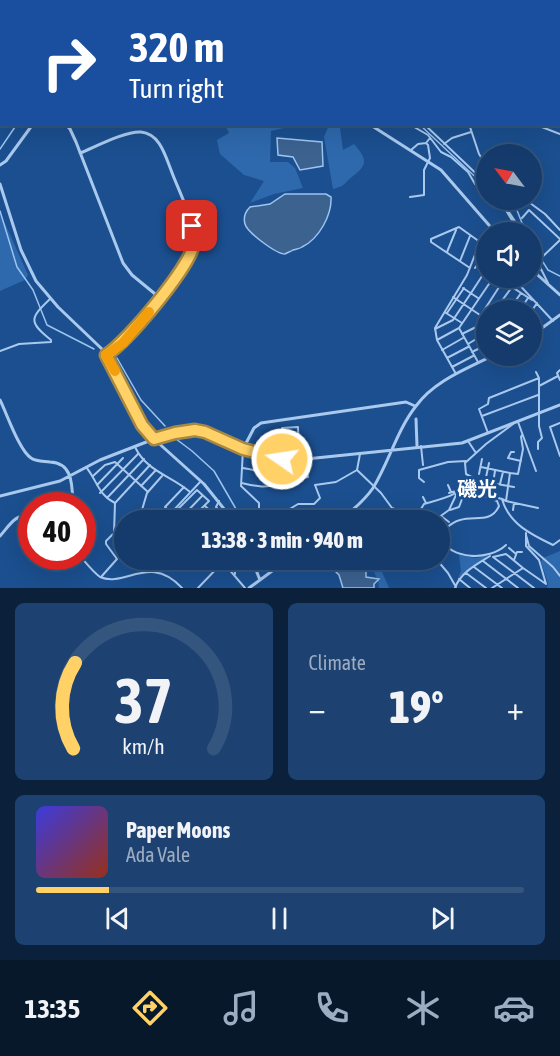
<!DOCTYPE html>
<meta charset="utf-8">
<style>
:root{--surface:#143b6b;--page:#1d4271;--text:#f1f3f6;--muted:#9dadc1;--line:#33557e;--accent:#ffd166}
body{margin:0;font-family:"Asap Condensed","Noto Sans JP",sans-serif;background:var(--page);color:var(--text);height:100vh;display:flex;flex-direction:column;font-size:22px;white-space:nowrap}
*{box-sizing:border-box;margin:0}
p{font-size:20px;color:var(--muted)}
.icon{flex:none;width:33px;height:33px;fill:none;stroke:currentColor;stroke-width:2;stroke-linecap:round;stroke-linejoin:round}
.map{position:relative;height:588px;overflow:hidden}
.side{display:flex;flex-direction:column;gap:15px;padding:15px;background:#0b203b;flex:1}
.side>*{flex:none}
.top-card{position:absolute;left:0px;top:0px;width:561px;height:126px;box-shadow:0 6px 24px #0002,0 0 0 2px var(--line);background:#1a4fa0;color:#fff;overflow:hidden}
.needle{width:39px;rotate:302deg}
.buttons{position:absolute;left:476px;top:144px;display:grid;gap:12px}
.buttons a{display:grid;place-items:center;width:66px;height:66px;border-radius:50%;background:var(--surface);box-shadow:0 6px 24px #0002,0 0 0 2px var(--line);font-size:30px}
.speed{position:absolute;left:18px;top:492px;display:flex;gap:12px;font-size:30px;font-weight:700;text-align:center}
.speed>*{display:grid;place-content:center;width:78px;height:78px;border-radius:50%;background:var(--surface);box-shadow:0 6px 24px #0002,0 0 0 2px var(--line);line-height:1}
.speed .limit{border:9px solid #d22;background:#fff;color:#111}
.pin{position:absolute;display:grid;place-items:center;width:51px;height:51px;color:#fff;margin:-26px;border-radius:12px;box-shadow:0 3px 9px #0006}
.me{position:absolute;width:66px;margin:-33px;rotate:283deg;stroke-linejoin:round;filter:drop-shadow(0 0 4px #0008)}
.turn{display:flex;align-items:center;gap:21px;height:126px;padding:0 30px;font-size:27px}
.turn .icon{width:78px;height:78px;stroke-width:2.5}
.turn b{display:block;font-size:42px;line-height:51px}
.big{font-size:45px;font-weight:800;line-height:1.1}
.side .card{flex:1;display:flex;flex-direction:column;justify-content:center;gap:9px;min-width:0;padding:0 21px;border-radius:9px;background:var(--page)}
.side .dial{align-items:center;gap:0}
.dial svg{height:156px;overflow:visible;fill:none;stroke:var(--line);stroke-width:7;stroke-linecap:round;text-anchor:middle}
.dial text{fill:var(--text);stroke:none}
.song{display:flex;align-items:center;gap:18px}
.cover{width:72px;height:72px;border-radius:9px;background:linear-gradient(135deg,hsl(240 70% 55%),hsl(10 70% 35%))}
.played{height:6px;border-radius:3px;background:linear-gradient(90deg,var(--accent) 15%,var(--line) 15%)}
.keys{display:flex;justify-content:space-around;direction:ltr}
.heat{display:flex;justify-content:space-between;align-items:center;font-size:33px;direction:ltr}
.side .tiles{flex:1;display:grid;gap:15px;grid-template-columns:1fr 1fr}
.card:last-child{grid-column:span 2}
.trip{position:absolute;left:114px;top:510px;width:336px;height:60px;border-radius:30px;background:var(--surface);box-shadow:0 6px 24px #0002,0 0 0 2px var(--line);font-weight:800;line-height:60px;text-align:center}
.tab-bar{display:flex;height:96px;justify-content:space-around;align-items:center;background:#08182b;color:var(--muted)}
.tab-bar .icon{width:42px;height:42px}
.tab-bar .active{color:var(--accent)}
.tab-bar b{font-size:27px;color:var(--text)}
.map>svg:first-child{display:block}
</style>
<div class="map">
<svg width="560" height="588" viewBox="0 0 560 588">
<rect width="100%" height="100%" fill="#1b4f8f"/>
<path fill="#2e69ad" d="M225 125H297L271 131 270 162H288L295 168 303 188 274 194 250 203 264 181 244 175 220 154 217 140 229 133Z
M329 125 340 128 343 150 354 144C366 158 369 164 353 176 344 183 346 186 333 189L324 137Z
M0 212 28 275 25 280 0 291Z
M560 551V588H547L548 583 541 562 543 558Z
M459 555 475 558 488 556 458 578 461 571Z
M369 560H377L389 588H379L378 581Z"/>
<path fill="#3c6290" stroke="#9cc4f0" stroke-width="1.5" d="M277 138 322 142 323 166 300 170 293 157 278 155Z
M285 194H326L331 197C332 215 319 239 302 247 299 249 296 249 293 250 292 251 286 253 285 254 276 254 247 232 245 224 243 217 246 211 250 207L270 204Z
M346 560H364L361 568 366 572V577L379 579 374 584V588H343L339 575 331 567Z"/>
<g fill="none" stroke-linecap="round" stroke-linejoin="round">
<path stroke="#9cc4f0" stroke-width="1.5" d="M270 0 273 2
M0 64H2
M419 124 486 187
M0 149 17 124
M513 200 522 223 530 232
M0 211 17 267 33 290 47 325 94 349
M531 243 548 270 560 276
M117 358 141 400 165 426
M176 439 192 451 214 471 236 509 245 512
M266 560 267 561"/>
<path stroke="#a9c9ee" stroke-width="2" d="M29 0 33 2
M85 0 87 2
M284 0 287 2
M291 0 293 2
M337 0 340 2
M351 0V2
M372 0 374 2
M383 0V2
M450 0 452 2
M18 2V0
M101 2 102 0
M204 2 206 0
M213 2H222
M236 2 237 0
M257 2H260
M315 2V0
M326 2V0
M443 2 444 0
M518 2 520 0
M532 2 533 0
M550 2 551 0
M560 30V29
M409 124 428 135 441 152 451 157 468 172 475 184 486 192
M424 124 486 183
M469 124 479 154 486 165
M534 124 560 134
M444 144 452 138 471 132
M411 150 418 144 426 143
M410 197 424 195V170L430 158 428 145 426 143 430 138
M496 200 504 207 519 232
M501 200 522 232
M526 200 545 214 560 230
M522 218 529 210 560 239
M531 249 548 283
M447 252 456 230
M531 255 541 270
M460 261 470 236
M538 261 560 240
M470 268 431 242V239L459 227 480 242 486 248
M475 268 486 253
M498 278 532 300
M513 278 553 321
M463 288 478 298
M471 293 486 270
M453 297 486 319
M495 310 512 287
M509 310 521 293
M520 310 528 298
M531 312 537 303
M446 313 462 323
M447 313 464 288
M481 315 503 281
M459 328 478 362
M435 329 453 320 471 293
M462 334 486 322
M437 340 459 328 493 278
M468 344 486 333
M442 350 463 338
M0 351 19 344 51 342V340C28 322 30 318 50 299
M472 352 486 345
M447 358 468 347
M452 367 473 356
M560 370 557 373 560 380
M536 372 539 378
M456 374 437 340 435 328 467 275 480 242 486 235
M539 386 558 376
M482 416 538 395
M518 422 536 471
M560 423 550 427 560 456
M488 433 479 409 488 404 489 398 539 378V426L542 438 538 442V449
M468 441 476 453
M421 446 423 465
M135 447C147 472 172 476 190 492
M243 449 241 486 259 503V520
M514 452H511L508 458 521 461
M282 459V428L298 427 299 459
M86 467C97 480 98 495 115 503
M481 467 510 473
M243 468C264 471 287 482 308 477L306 459
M357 470 381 493 392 508 425 520
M479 474 482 459
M93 476 105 465 115 462 148 492
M479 481 514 487
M424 482 419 478V470L448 462 466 461
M485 482 489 463
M242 483C255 486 266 489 279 483L285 459
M493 483 495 471
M500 484 503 472
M97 485 123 458
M448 485 451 492
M141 486 156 470
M100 493 138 454
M449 493 456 491
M484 494 502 499
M423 497 426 503
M107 498 144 459
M502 499 506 501 510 473 518 474 523 449 521 437 522 435
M502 499C509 524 532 535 553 545L560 540
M219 501 216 507 227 520
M506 501 538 508
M205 506 220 520
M260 510H288L298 504H314L320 498 315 485 336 482 357 470 360 454
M450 510 459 507 467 486
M513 510 514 503
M171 513 165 507 184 487
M173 514 197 490 209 501 190 520
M441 516 449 522
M421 517V509L424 504C441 499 463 495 472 477
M139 520 147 493 162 476
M179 520 202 496
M180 520 171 513 201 481
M202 520 210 512
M435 520 449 510 457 493
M440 533C446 528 452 522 460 520 474 515 491 524 499 506L497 501 484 496V494L479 481 466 474 465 463 486 444 513 424
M526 533V546L539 560 546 584
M526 535 529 546 553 567 560 576
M440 538C451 560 489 561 506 545
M509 548 516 554
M80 556C86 563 93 572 100 577 125 588 150 553 182 588
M196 560 200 563 205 560
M221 560 245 588
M437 560 448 573 456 587
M514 560 517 552H522
M483 561 518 588
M474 567 502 588
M523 568 506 554 493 557 534 588
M466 573 486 588
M235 574V560
M101 577 117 559 106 544V541L114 533 115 503 150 465
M459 579 470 588
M198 588 223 562
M455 588C460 573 477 564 490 556
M492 588 523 568 546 584"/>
<path stroke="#a9c9ee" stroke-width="3" d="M149 0 151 2
M485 0 487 2
M121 2 123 0
M0 61H2
M65 124 70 129 76 142 123 263 132 275 160 298
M369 124 441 170 495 232
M80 153C95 147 125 131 141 132 160 134 165 155 171 170 177 187 195 223 195 239 194 264 128 342 106 355
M0 165 6 161 33 124
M0 184 21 250 36 281 58 307 103 350 142 425 154 439 204 484 233 520
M531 269 560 295
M531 336 560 315
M0 400C7 414 19 450 31 458 37 462 44 461 50 462 74 463 72 487 73 506
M416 419 417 446
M243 449 254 428 261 423 399 403 406 402 415 406
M0 496 60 481 100 460 154 439 186 430 205 432 243 449 261 455 279 459H306L462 443 560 405
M251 520 310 519 326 520
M340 520C352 511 364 501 373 488 389 462 397 430 416 406 434 381 466 369 492 356
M0 536C10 525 15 513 32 516
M252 560 260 580
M249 588 287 560"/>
</g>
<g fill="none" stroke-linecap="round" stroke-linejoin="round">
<defs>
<path id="route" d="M192 226C194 232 196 238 194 244 189 268 128 341 106 355L142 425 154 439 175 433 195 430 205 432 243 449 282 459"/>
</defs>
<use href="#route" stroke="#a68842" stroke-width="15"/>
<use href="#route" stroke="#ffd166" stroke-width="10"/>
<path stroke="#f59e0b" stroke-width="10" d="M115 371 106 355 123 343 149 312"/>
</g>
<g text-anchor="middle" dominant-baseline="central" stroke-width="6" stroke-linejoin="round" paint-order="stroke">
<g font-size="20" font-weight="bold" fill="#fff" stroke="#1b4f8f">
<text x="477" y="488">磯光</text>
</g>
</g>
</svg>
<div class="buttons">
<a><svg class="needle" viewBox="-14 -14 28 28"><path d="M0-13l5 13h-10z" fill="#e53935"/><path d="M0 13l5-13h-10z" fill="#9dadc1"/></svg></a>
<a><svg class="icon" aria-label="sound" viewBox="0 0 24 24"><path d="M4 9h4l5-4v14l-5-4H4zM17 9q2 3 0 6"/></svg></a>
<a><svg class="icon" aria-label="layers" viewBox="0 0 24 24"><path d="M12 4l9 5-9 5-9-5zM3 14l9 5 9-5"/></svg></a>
</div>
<div class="speed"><div class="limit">40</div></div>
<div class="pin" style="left:192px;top:226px;background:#d93025"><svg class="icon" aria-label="arrive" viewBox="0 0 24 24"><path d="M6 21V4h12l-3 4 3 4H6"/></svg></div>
<svg class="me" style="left:282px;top:459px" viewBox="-20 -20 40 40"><circle r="17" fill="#ffd166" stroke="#fff" stroke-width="3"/><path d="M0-11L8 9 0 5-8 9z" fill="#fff"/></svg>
<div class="trip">13:38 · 3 min · 940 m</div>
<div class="top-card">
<div class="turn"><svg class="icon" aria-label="right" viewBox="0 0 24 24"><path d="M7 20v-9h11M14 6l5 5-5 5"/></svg><div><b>320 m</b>Turn right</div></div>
</div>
</div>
<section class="side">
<div class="tiles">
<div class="card dial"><svg viewBox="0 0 100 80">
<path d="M14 69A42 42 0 1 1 86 69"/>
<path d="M14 69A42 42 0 0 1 15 25" stroke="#ffd166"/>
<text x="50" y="56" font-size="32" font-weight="700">37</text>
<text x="50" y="72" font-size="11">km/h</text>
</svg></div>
<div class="card"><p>Climate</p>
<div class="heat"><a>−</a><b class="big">19°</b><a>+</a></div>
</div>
<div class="card">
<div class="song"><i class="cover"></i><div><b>Paper Moons</b><p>Ada Vale</p></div></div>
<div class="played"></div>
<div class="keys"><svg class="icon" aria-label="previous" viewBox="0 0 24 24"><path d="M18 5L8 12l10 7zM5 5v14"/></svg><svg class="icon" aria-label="pause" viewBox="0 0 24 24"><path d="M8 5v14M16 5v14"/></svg><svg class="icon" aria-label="next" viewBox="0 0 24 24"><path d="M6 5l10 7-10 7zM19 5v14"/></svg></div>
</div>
</div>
</section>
<nav class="tab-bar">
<b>13:35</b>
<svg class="icon active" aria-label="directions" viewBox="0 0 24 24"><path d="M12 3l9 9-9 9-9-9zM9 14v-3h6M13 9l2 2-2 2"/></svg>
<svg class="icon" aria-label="music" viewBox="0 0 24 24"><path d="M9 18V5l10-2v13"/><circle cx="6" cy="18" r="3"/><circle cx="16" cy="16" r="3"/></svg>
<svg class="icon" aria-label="phone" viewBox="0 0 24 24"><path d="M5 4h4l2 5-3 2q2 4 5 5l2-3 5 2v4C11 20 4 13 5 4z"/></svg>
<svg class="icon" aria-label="climate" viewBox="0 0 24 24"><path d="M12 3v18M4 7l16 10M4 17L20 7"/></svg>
<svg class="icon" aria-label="car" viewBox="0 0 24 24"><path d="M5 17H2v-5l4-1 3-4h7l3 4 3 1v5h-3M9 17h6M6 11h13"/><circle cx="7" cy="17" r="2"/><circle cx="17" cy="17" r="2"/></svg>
</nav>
